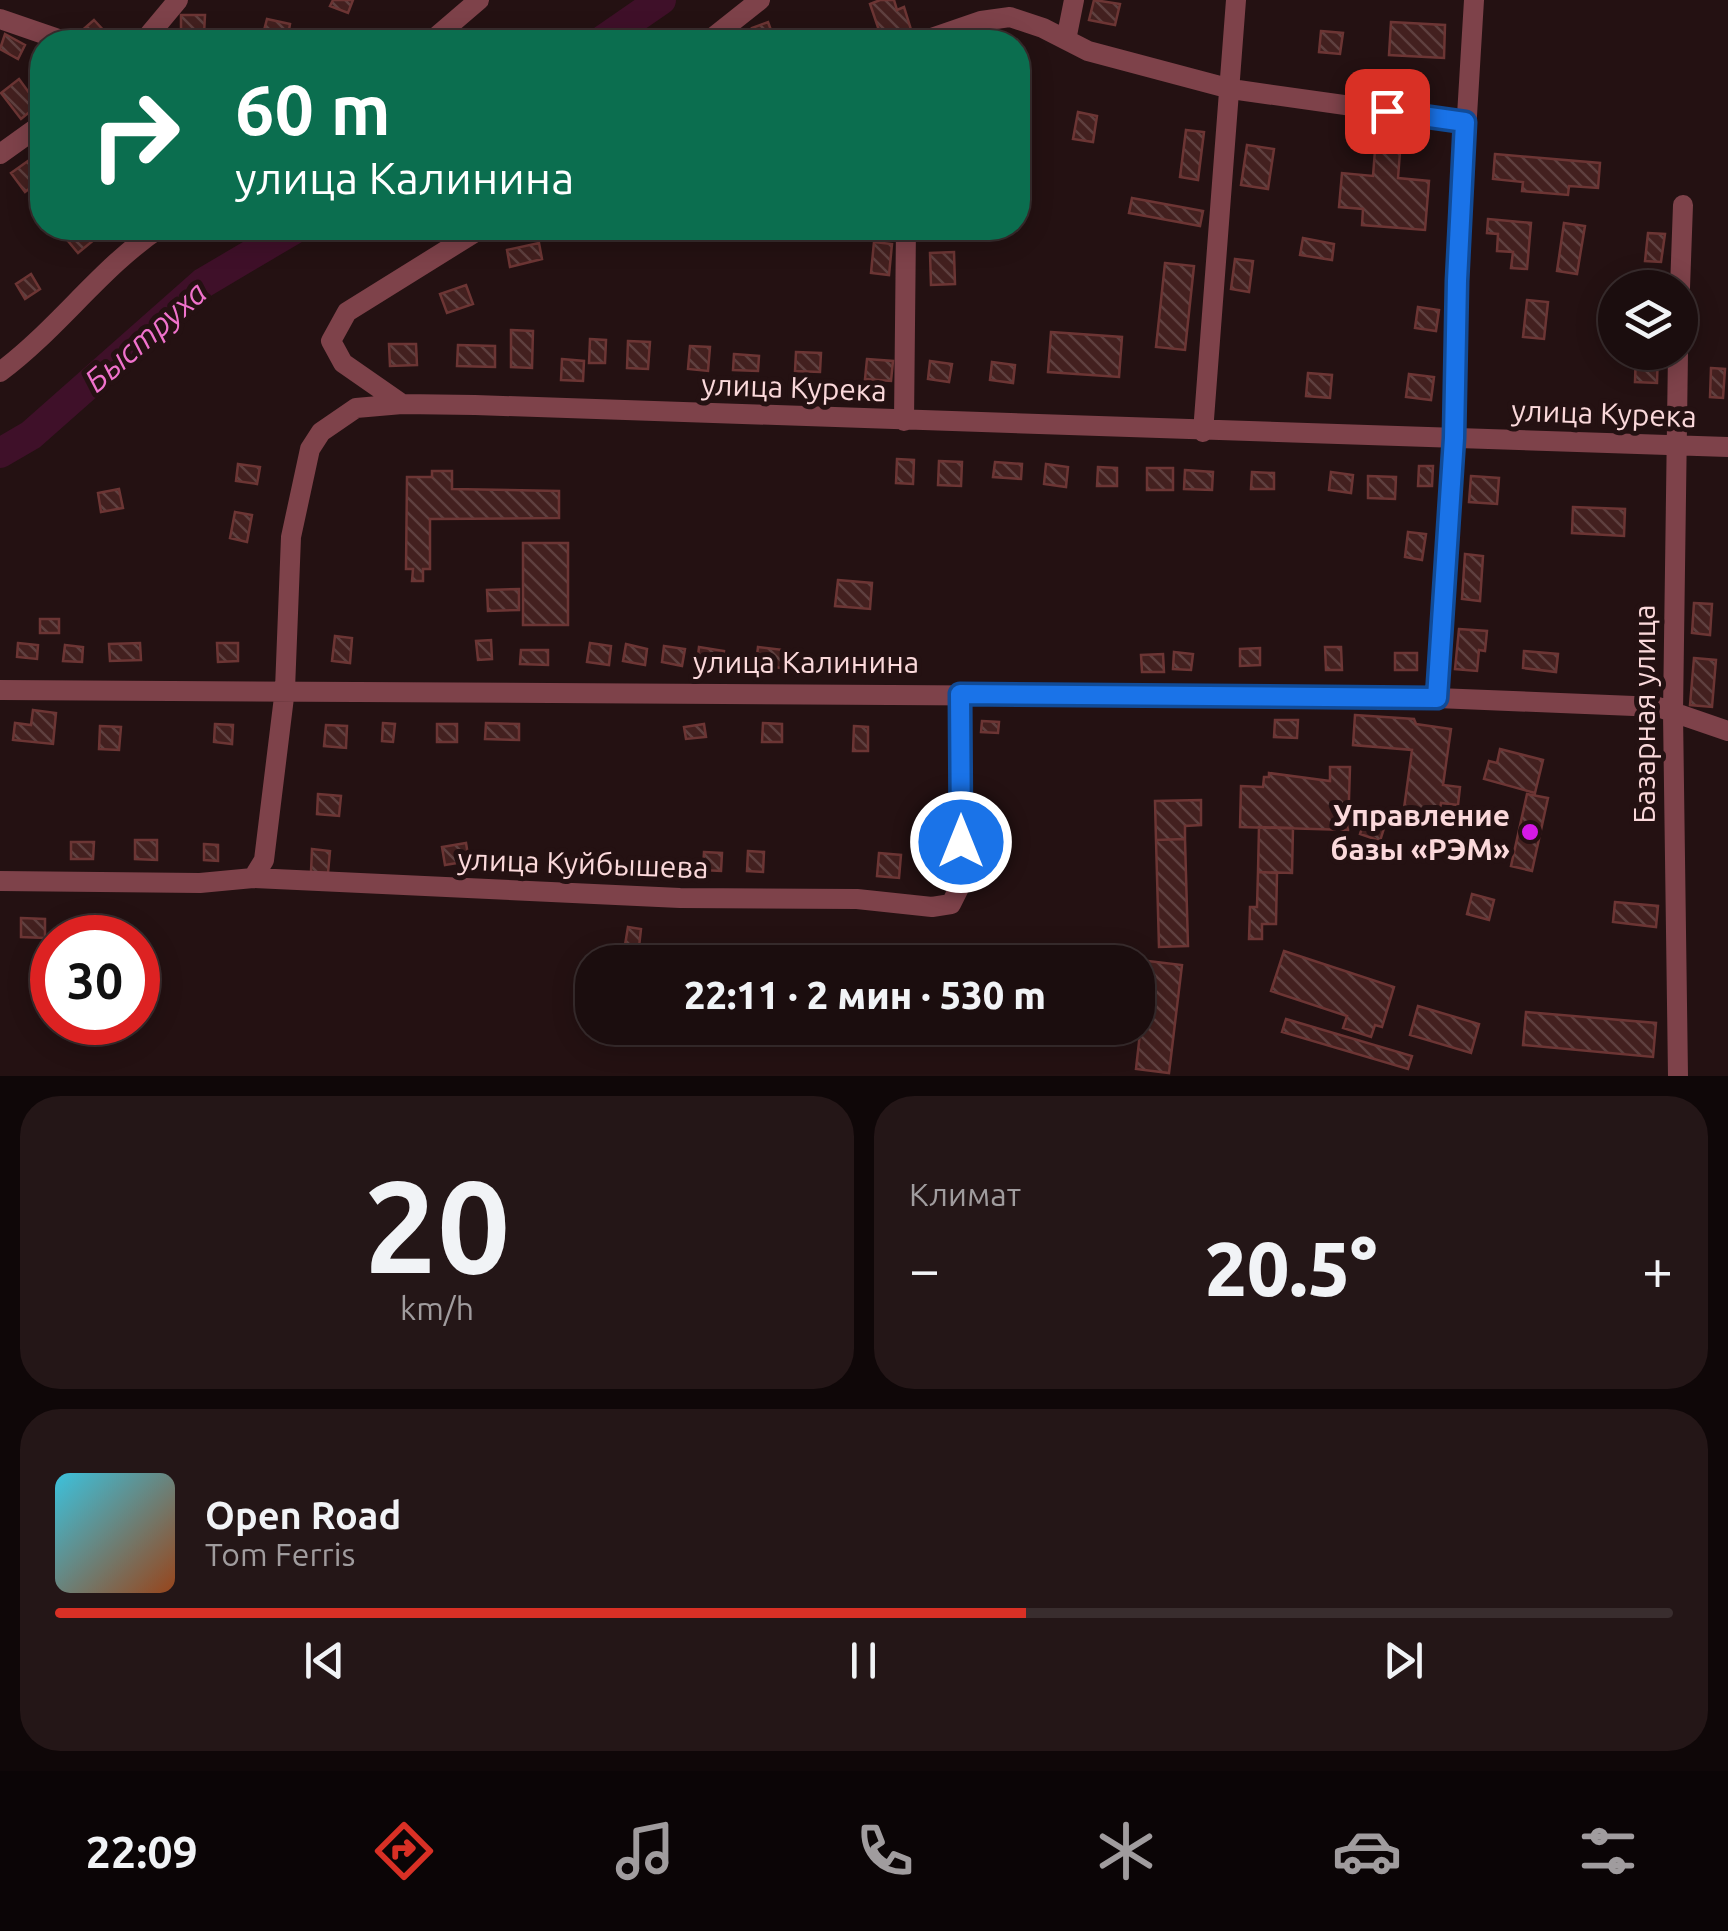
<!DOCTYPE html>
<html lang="ru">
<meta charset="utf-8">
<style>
:root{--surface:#1b0d0e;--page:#241617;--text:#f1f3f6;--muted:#a09c9e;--line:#392d2e;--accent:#d93025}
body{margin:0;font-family:Ubuntu,sans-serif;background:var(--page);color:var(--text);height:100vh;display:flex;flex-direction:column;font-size:38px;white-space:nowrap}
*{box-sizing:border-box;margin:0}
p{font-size:32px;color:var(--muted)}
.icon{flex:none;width:55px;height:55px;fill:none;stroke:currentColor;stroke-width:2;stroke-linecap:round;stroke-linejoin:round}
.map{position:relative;height:1076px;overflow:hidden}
.side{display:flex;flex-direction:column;gap:20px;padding:20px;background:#0f0708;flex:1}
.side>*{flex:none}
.guide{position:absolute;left:30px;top:30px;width:1000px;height:210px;border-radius:40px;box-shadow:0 5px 25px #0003,0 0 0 2px var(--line);background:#0b6e4f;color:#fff;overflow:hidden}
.controls{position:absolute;left:1598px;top:270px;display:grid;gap:20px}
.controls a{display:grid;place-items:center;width:100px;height:100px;border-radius:50%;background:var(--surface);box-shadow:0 5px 25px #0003,0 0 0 2px var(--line);font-size:50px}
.speed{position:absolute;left:30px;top:915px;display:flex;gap:20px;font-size:50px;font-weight:700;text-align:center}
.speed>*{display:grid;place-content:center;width:130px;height:130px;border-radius:50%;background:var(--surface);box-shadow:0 5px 25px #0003,0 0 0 2px var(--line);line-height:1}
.speed .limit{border:15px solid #d22;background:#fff;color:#111}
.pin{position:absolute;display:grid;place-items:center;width:85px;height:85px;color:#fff;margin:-42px;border-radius:20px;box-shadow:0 5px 15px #0006}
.me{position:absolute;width:110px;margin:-55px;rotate:0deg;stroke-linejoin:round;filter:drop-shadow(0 0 8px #0008)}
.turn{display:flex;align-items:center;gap:35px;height:210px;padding:0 40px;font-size:45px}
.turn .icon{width:130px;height:130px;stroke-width:2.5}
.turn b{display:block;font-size:70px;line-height:85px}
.big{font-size:75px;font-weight:800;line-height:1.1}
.side .card{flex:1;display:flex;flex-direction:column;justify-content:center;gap:15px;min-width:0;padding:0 35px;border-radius:40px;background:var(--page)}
.side .dial{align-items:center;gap:0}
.dial b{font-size:130px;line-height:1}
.song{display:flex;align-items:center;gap:30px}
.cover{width:120px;height:120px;border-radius:15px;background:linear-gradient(135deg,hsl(190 70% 55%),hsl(20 70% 35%))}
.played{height:10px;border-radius:5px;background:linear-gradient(90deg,var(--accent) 60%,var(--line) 60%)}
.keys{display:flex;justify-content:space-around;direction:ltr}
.heat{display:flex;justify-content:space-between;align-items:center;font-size:55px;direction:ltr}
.side .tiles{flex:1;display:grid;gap:20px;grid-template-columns:1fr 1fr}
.card:last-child{grid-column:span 2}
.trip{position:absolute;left:575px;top:945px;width:580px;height:100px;border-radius:40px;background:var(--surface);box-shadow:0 5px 25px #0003,0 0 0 2px var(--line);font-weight:800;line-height:100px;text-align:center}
.dock{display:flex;height:160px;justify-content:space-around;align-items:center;background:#0b0506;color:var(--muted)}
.dock .icon{width:70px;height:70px}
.dock .current{color:var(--accent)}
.dock b{font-size:45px;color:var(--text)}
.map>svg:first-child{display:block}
</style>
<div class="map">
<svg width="1728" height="1076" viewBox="0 0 1728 1076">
<defs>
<pattern id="building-back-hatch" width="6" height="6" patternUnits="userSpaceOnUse" patternTransform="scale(2.5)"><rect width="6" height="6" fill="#43201f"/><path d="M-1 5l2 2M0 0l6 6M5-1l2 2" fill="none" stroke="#5f403f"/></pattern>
</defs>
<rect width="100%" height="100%" fill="#241112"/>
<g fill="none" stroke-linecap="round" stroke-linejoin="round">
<path stroke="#3f1029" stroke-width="30" d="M600 42 661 0
M0 453 31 435 203 283 296 228"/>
</g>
<path fill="url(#building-back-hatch)" stroke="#6c3534" stroke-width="2.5" d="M333 0H353L348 13 330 6Z
M880 0H894L897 10 904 7 913 36 883 42 870 4Z
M1094 0 1120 4 1115 25 1089 20Z
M181 15H205L204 34H181Z
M267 19 290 24 287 42 262 38Z
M94 20 108 35 99 42H88L79 33Z
M768 22 775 41 757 42 752 28Z
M1391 22 1445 25 1444 58 1389 55Z
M1321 31 1343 33 1340 54 1319 52Z
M5 34 25 45 18 59 0 49Z
M1018 67 1027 69 1021 93 1018 92Z
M19 79 38 105 21 119 1 93Z
M1078 112 1097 116 1093 142 1073 139Z
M1186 130 1204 132 1198 180 1180 177Z
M1247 145 1274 149 1268 189 1241 185Z
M1375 150 1400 152 1398 178 1429 181 1425 230 1362 225 1363 209 1339 207 1342 173 1373 176Z
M1495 154 1600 163 1598 188 1569 186 1568 195 1522 191 1523 182 1493 179Z
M28 161 42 179 25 192 11 173Z
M1132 198 1203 211 1200 226 1129 213Z
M1488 219 1531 223 1527 269 1511 268 1513 252 1497 251 1498 234 1487 233Z
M1564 223 1585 226 1577 274 1557 271Z
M72 228H96L101 234 78 253 63 235Z
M1648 233 1665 234 1661 262 1645 261Z
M1303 238 1334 244 1332 260 1300 255Z
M874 242 892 244 889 275 871 273Z
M539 243 542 259 510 267 507 250Z
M954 252 955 284 931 285 930 253Z
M1235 259 1253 261 1249 292 1231 289Z
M1165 263 1194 266 1185 350 1156 347Z
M31 274 40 289 25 299 16 284Z
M466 285 473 304 447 313 440 294Z
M1527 300 1548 302 1544 339 1523 337Z
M1418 307 1439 310 1436 331 1415 328Z
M511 330 533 331 532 368 511 367Z
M1051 332 1122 337 1119 377 1048 372Z
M590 339 606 340 605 363H589Z
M628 341 650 342 648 369 627 368Z
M389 344H416L417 365 390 366Z
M458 345 495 346V367L457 366Z
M690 346 710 347 708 371 688 369Z
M796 352 821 353 820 372 795 371Z
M1636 352H1658L1657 383 1635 382Z
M734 354 759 356 758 371 733 370Z
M562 359 584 361 583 381 561 380Z
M867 359 893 361 891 381 865 379Z
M930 361 952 364 949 382 928 379Z
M992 362 1015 365 1013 383 990 380Z
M1711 368 1725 369 1723 398 1710 397Z
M1308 373 1332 375 1330 398 1306 396Z
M1409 374 1434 377 1431 400 1406 397Z
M897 459 914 460 913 484 896 483Z
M939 461 962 462 961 486 938 485Z
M995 462 1022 464 1021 479 993 477Z
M238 464 260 467 257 484 236 481Z
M1046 464 1068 467 1066 487 1044 484Z
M1419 466H1433L1432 486H1418Z
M1098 467 1117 468V486H1097Z
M1147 468H1173V490H1147Z
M1185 470 1213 472 1212 490 1184 489Z
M432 471H452V489L559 491V518L430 519V569H423V581H412L413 569H406L407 477H432Z
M1252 472 1274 473V489H1251Z
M1331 472 1353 475 1351 493 1329 490Z
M1368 476 1396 477 1395 499 1368 498Z
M1471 476 1499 478 1497 504 1469 502Z
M119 489 123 508 101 512 98 493Z
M1573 507 1625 509 1624 536 1572 533Z
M235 512 252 515 247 542 230 538Z
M1408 532 1426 534 1422 560 1405 557Z
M523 543H568V625H523Z
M1465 554 1483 556 1480 601 1462 599Z
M838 580 872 583 870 609 835 606Z
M519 589V610L488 611 487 590Z
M1694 603 1712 604 1710 635 1692 633Z
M40 619H59V633H40Z
M1459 629 1487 631 1485 651 1479 650 1477 671 1455 669Z
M335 636 352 638 350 663 332 661Z
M491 640 492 659 478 660 476 641Z
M18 643 38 645 37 659 17 657Z
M140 643 141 660 110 661 109 644Z
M217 643H238V661L218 662Z
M590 643 611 646 609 665 587 662Z
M626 644 647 649 645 665 623 661Z
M65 645 83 647 82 662 63 661Z
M664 646 685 649 682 666 662 662Z
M699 647 724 651 722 669 697 665Z
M758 647 784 650 782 668 756 665Z
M1325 647H1341L1342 670H1326Z
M1260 648V665L1240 666V649Z
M521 650H548V665L520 664Z
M1524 651 1558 654 1556 672 1523 668Z
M1174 652 1193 654 1191 670 1173 669Z
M1395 653H1417V670H1395Z
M1163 654 1164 672H1142L1141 655Z
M1694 658 1716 660 1712 707 1690 705Z
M33 710 56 713 53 744 13 740 15 723 31 725Z
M1355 715 1414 719 1416 724 1451 729 1443 785 1460 787 1458 805 1441 803 1437 828 1402 823 1412 750 1353 745Z
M1275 720H1298L1297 738 1274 737Z
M982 721 999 722 998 733 981 732Z
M383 723 395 724 393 742 382 741Z
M486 723 519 724V740L485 739Z
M763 723 782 724V742H762Z
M215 724 233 725 232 744 214 742Z
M437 724H457V742H437Z
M704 724 706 737 686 739 684 727Z
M326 725 347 726 346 748 324 746Z
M100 726 121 727 119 750 99 749Z
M854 726 868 727V751H853Z
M1500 749 1543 760 1535 793 1484 779 1489 761 1497 763Z
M1330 767H1350L1348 830 1240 827 1241 786 1263 787 1264 777H1269V773L1330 781Z
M318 794 341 796 339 816 317 814Z
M1527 794 1548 798 1532 871 1511 866Z
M1201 800V825L1185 826V839L1156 840 1155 801Z
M1365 819 1385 825 1380 841 1360 834Z
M1259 827 1293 828 1292 873 1258 872Z
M1185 839 1188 946 1159 947 1156 840Z
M135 840H157V860L135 859Z
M71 842H94L93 859H71Z
M466 843 469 861 445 865 442 847Z
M204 844 218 845V861L204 860Z
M312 849 330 851 328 873 311 872Z
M748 851 764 852 763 872 747 871Z
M704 852 722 853 721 871 703 870Z
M879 853 901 855 899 878 877 876Z
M931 857H951V880H931Z
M1258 872 1277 873 1276 924H1262V939H1249L1250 907H1257Z
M1472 894 1494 900 1489 920 1467 914Z
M1615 902 1658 906 1656 927 1613 922Z
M21 918 45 919V938L21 937Z
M628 927 641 929 639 947 625 945Z
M1284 951 1394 987 1382 1027 1375 1025 1371 1037 1343 1028 1347 1016 1271 991Z
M1148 961 1182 965 1169 1073 1136 1069Z
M1418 1006 1479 1024 1471 1053 1410 1035Z
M1526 1012 1656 1023 1653 1057 1523 1045Z
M1286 1019 1412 1056 1408 1069 1282 1032Z"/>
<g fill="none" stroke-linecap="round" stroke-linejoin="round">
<path stroke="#7e424a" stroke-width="20" d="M0 19 67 42
M1066 40 1074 0
M143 42 178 0
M430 42 479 0
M707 42 760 0
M920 42 981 21 1010 17 1043 28 1088 51 1231 89 1465 122
M0 154 42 124
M1680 288 1683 205
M1678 352 1673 713 1678 1076
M0 372C58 329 102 266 160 228
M402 404 343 363 331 341 347 312 482 228
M904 421 906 228
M1203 432 1236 0
M0 690 1437 698 1658 707 1728 731
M1437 698 1454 438 1457 281 1474 0
M253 878 264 860 285 689 291 537 310 449 321 432 356 408 402 404 475 405 1728 447
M0 881 200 883 253 878 680 898 857 899 932 907 951 904 960 886V693"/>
</g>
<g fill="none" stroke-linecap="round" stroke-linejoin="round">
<defs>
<path id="route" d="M961 842 960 694 1437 698 1454 438 1457 281 1465 122 1387 111"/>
</defs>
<use href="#route" stroke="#114b97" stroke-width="25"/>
<use href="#route" stroke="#1a73e8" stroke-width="18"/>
</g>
<circle fill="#d519e6" stroke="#241112" stroke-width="4" cx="1530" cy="832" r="10"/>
<g text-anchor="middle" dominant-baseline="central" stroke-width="10" stroke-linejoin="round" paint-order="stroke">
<g font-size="30" fill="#fbd9db" stroke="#241112">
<text transform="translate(794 387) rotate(2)">улица Курека</text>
<text transform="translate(1604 413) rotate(2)">улица Курека</text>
<text x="806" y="662">улица Калинина</text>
<text transform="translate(1644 714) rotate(-90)">Базарная улица</text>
<text transform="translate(583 863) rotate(2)">улица Куйбышева</text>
</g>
<g font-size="30" font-weight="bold" fill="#fbd9db" stroke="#241112" text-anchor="end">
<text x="1510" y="815">Управление<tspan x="1510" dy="34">базы «РЭМ»</tspan></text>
</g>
<g font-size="32" font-style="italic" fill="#f072cc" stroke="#241112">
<text transform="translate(145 336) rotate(-41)">Быструха</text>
</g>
</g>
</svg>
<div class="controls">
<a><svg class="icon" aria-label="layers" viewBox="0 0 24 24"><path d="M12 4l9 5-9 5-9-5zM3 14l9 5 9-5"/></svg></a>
</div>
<div class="speed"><div class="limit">30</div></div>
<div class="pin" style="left:1387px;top:111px;background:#d93025"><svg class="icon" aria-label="arrive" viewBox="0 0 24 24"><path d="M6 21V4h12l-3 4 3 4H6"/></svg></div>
<svg class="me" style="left:961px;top:842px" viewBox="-20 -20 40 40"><circle r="17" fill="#1a73e8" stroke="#fff" stroke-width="3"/><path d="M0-11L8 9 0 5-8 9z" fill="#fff"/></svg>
<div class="trip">22:11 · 2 мин · 530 m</div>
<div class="guide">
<div class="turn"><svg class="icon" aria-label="right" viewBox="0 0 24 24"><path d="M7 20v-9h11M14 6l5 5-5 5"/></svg><div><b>60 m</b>улица Калинина</div></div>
</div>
</div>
<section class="side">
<div class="tiles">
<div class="card dial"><b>20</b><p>km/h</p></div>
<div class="card"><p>Климат</p>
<div class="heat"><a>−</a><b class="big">20.5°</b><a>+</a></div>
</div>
<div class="card">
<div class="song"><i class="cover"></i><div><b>Open Road</b><p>Tom Ferris</p></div></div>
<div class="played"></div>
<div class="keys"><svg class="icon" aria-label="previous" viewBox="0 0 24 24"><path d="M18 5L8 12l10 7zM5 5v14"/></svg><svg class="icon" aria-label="pause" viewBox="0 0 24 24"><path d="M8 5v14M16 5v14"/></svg><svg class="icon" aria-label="next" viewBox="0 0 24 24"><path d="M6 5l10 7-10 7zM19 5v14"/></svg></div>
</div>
</div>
</section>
<nav class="dock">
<b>22:09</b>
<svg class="icon current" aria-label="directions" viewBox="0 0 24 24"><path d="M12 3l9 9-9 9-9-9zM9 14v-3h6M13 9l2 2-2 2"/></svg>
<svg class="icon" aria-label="music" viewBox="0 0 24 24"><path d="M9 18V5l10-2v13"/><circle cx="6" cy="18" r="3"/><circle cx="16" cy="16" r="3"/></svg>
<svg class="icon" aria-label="phone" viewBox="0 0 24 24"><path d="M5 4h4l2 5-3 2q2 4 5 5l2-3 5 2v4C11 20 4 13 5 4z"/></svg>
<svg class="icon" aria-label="climate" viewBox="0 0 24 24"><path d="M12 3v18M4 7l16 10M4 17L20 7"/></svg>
<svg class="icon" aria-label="car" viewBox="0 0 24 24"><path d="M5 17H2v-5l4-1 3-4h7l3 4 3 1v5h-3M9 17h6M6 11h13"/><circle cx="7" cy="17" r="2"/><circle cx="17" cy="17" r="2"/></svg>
<svg class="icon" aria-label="filters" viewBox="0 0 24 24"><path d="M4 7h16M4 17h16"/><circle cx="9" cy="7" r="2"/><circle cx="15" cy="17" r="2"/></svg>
</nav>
